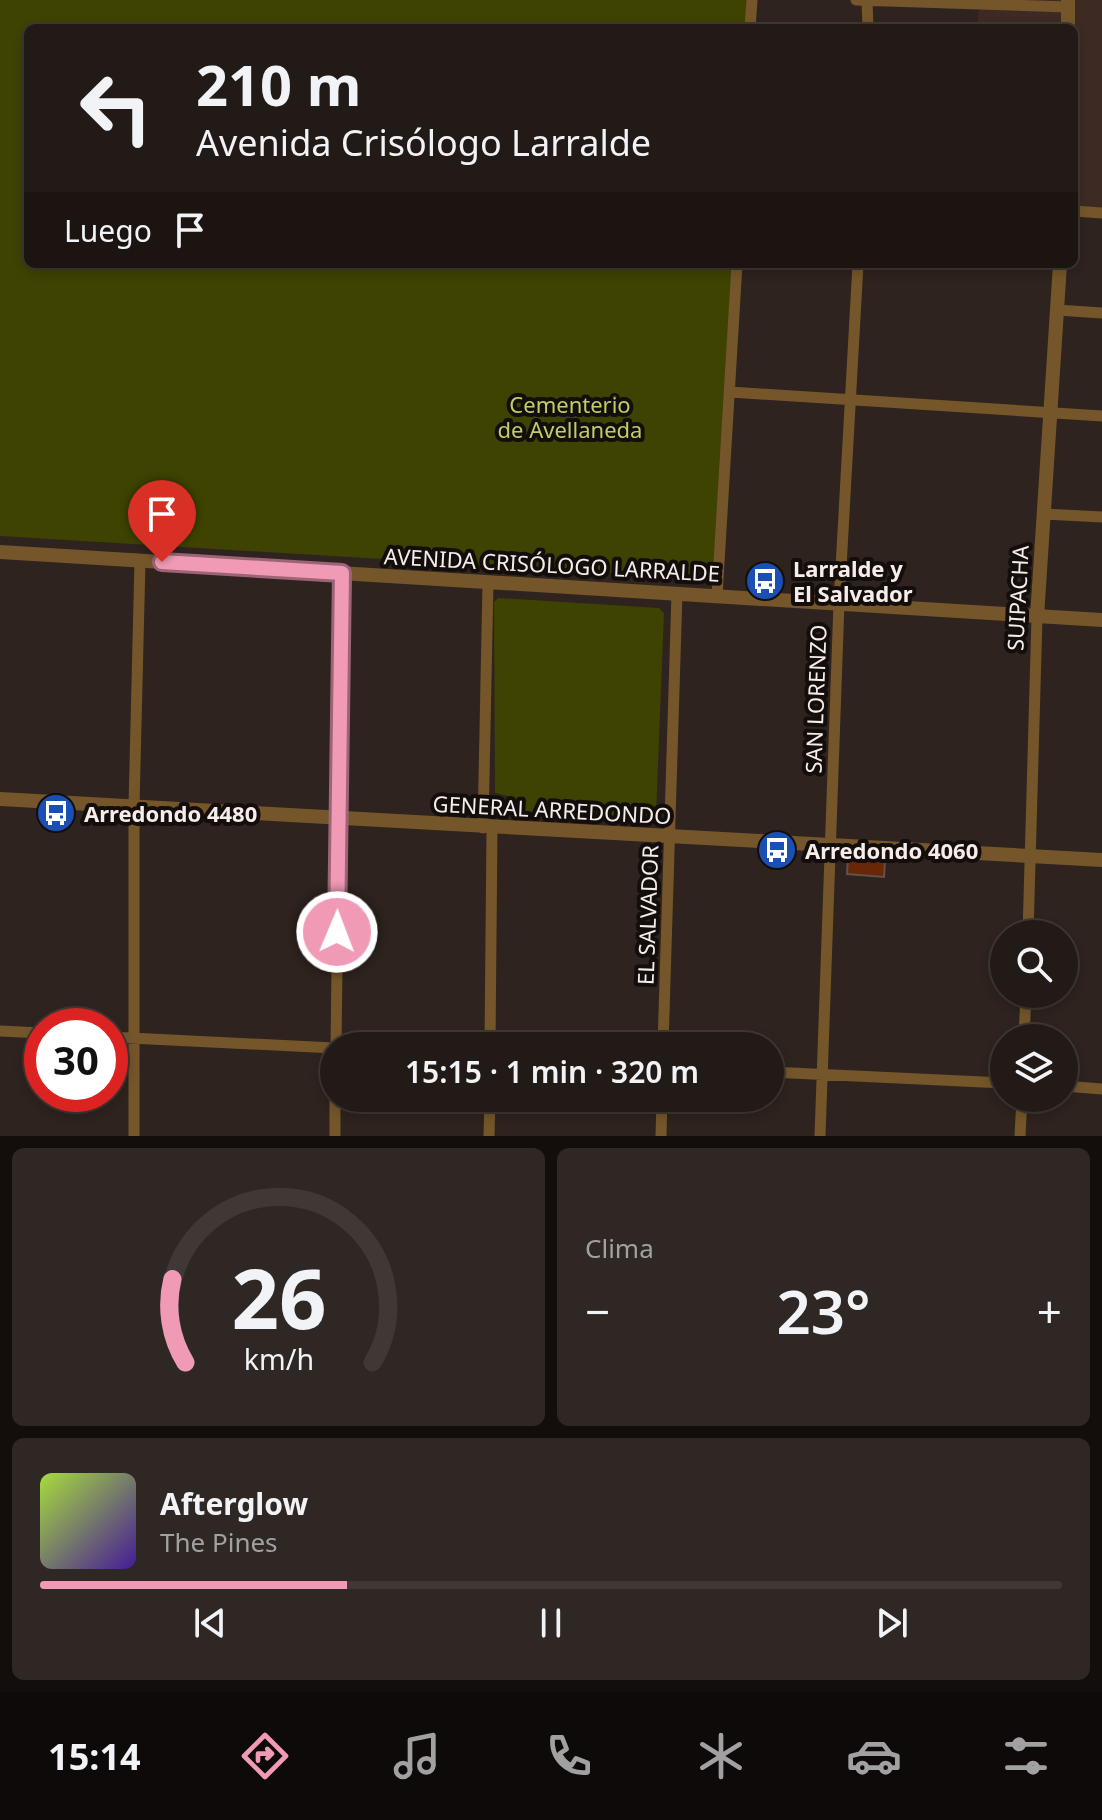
<!DOCTYPE html>
<html lang="es">
<meta charset="utf-8">
<style>
:root{--surface:#221a16;--page:#2e2723;--text:#f1f3f6;--muted:#a2a1a1;--line:#3f3835;--accent:#f09ab6}
body{margin:0;font-family:"Noto Sans",sans-serif;background:var(--page);color:var(--text);height:100vh;display:flex;flex-direction:column;font-size:30px;white-space:nowrap}
*{box-sizing:border-box;margin:0}
p{font-size:26px;color:var(--muted)}
.icon{flex:none;width:44px;height:44px;fill:none;stroke:currentColor;stroke-width:2;stroke-linecap:round;stroke-linejoin:round}
.map{position:relative;height:1136px;overflow:hidden}
.side{display:flex;flex-direction:column;gap:12px;padding:12px;background:#130e0c;flex:1}
.side>*{flex:none}
.guide{position:absolute;left:24px;top:24px;width:1054px;height:244px;border-radius:12px;box-shadow:0 4px 12px #0003,0 0 0 2px var(--line);background:#221a16;color:var(--text);overflow:hidden}
.fabs{position:absolute;left:990px;top:920px;display:grid;gap:16px}
.fabs a{display:grid;place-items:center;width:88px;height:88px;border-radius:50%;background:var(--surface);box-shadow:0 4px 12px #0003,0 0 0 2px var(--line);font-size:40px}
.speed{position:absolute;left:24px;top:1008px;display:flex;gap:16px;font-size:40px;font-weight:700;text-align:center}
.speed>*{display:grid;place-content:center;width:104px;height:104px;border-radius:50%;background:var(--surface);box-shadow:0 4px 12px #0003,0 0 0 2px var(--line);line-height:1}
.speed .limit{border:12px solid #d22;background:#fff;color:#111}
.pin{position:absolute;display:grid;place-items:center;width:68px;height:68px;color:#fff;margin:-82px -34px;border-radius:50% 50% 50% 0;rotate:-45deg;box-shadow:0 0 8px #0007}
.pin .icon{rotate:45deg}
.me{position:absolute;width:88px;margin:-44px;rotate:1deg;stroke-linejoin:round;filter:drop-shadow(0 0 6px #0008)}
.turn{display:flex;align-items:center;gap:28px;height:168px;padding:0 40px;font-size:36px}
.turn .icon{width:104px;height:104px;stroke-width:2.5}
.turn b{display:block;font-size:56px;line-height:68px}
.then{display:flex;align-items:center;height:76px;padding:0 40px;background:#0003;gap:16px;font-size:30px}
.big{font-size:60px;font-weight:600;line-height:1.1}
.side .tile{flex:1;display:flex;flex-direction:column;justify-content:center;gap:12px;min-width:0;padding:0 28px;border-radius:12px;background:var(--page)}
.side .dial{align-items:center;gap:0}
.dial svg{height:208px;overflow:visible;fill:none;stroke:var(--line);stroke-width:7;stroke-linecap:round;text-anchor:middle}
.dial text{fill:var(--text);stroke:none}
.song{display:flex;align-items:center;gap:24px}
.cover{width:96px;height:96px;border-radius:12px;background:linear-gradient(135deg,hsl(80 70% 55%),hsl(260 70% 35%))}
.played{height:8px;border-radius:4px;background:linear-gradient(90deg,var(--accent) 30%,var(--line) 30%)}
.keys{display:flex;justify-content:space-around;direction:ltr}
.heat{display:flex;justify-content:space-between;align-items:center;font-size:44px;direction:ltr}
.side .tiles{flex:1;display:grid;gap:12px;grid-template-columns:1fr 1fr}
.tile:last-child{grid-column:span 2}
.trip{position:absolute;left:320px;top:1032px;width:464px;height:80px;border-radius:40px;background:var(--surface);box-shadow:0 4px 12px #0003,0 0 0 2px var(--line);font-weight:600;line-height:80px;text-align:center}
.tabs{display:flex;height:128px;justify-content:space-around;align-items:center;background:#0e0a09;color:var(--muted)}
.tabs .icon{width:56px;height:56px}
.tabs .current{color:var(--accent)}
.tabs b{font-size:36px;color:var(--text)}
.map>svg:first-child{display:block}
</style>
<div class="map">
<svg width="1102" height="1136" viewBox="0 0 1102 1136">
<rect width="100%" height="100%" fill="#2e231e"/>
<path fill="#3c2a23" d="M980 0H1102V208L1074 207V28H977Z"/>
<path fill="#3e4301" d="M0 0H750L748 28H28V264H733L713 579 0 536Z
M498 598 659 608 664 613 656 816 651 820 509 811 508 796 495 793 494 602Z"/>
<path fill="#682808" stroke="#5f514c" stroke-width="2" d="M848 857 885 860 884 877 847 874Z"/>
<g fill="none" stroke-linecap="round" stroke-linejoin="round">
<path stroke="#74562a" stroke-width="11" d="M856 0 1068 7
M867 1 868 28
M750 28 752 0
M1074 211 1102 213
M1057 310 1102 313
M730 392 1102 416
M1044 514 1102 517
M717 596 737 264
M483 828 488 583
M1028 934 1037 617
M0 1031 42 1033
M110 1037 334 1048
M1024 1038 1026 994
M336 1046 342 573
M490 1046 492 828
M663 1046 677 593
M770 1072 1004 1083
M1064 1086 1102 1089
M134 1136V806L140 561
M335 1136V1098
M489 1136 490 1098
M661 1136 662 1098
M820 1136 839 603 858 264
M1020 1136 1022 1098"/>
<path stroke="#74562a" stroke-width="14" d="M1068 28V0
M0 552 1102 620
M1037 617 1060 264
M0 799 1102 860"/>
</g>
<g fill="none" stroke-linecap="round" stroke-linejoin="round">
<defs>
<path id="route" d="M162 562 342 573 337 932"/>
</defs>
<use href="#route" stroke="#9c6476" stroke-width="20"/>
<use href="#route" stroke="#f09ab6" stroke-width="14"/>
</g>
<defs>
<symbol id="bus-disc" viewBox="-11 -11 22 22"><circle r="9.5" fill="#1a4fb4" stroke="#130d0b"/><path d="M-5-6H5V4H4V6H2V4H-2V6H-4V4H-5ZM-3.5-4V0h7V-4ZM-3.5 1.2v1.5H-2V1.2ZM2 1.2v1.5H3.5V1.2Z" fill="#fff"/></symbol>
</defs>
<g fill-rule="evenodd">
<use href="#bus-disc" x="743" y="559" width="44" height="44"/>
<use href="#bus-disc" x="34" y="791" width="44" height="44"/>
<use href="#bus-disc" x="755" y="828" width="44" height="44"/>
</g>
<g text-anchor="middle" dominant-baseline="central" stroke-width="8" stroke-linejoin="round" paint-order="stroke">
<g font-size="22" fill="#c2cd64" stroke="#130d0b">
<text x="570" y="404">Cementerio<tspan x="570" dy="25">de Avellaneda</tspan></text>
</g>
<g font-size="22" fill="#f6edea" stroke="#130d0b">
<text transform="translate(552 564) rotate(3)">AVENIDA CRISÓLOGO LARRALDE</text>
<text transform="translate(1017 598) rotate(-87)">SUIPACHA</text>
<text transform="translate(815 699) rotate(-88)">SAN LORENZO</text>
<text transform="translate(552 809) rotate(3)">GENERAL ARREDONDO</text>
<text transform="translate(647 915) rotate(-88)">EL SALVADOR</text>
</g>
<g font-size="22" font-weight="bold" fill="#f6edea" stroke="#130d0b" text-anchor="start">
<text x="793" y="568">Larralde y<tspan x="793" dy="25">El Salvador</tspan></text>
<text x="84" y="813">Arredondo 4480</text>
<text x="805" y="850">Arredondo 4060</text>
</g>
</g>
</svg>
<div class="fabs">
<a><svg class="icon" aria-label="search" viewBox="0 0 24 24"><circle cx="10" cy="10" r="6"/><path d="M15 15l6 6"/></svg></a>
<a><svg class="icon" aria-label="layers" viewBox="0 0 24 24"><path d="M12 4l9 5-9 5-9-5zM3 14l9 5 9-5"/></svg></a>
</div>
<div class="speed"><div class="limit">30</div></div>
<div class="pin" style="left:162px;top:562px;background:#d93025"><svg class="icon" aria-label="arrive" viewBox="0 0 24 24"><path d="M6 21V4h12l-3 4 3 4H6"/></svg></div>
<svg class="me" style="left:337px;top:932px" viewBox="-20 -20 40 40"><circle r="17" fill="#f09ab6" stroke="#fff" stroke-width="3"/><path d="M0-11L8 9 0 5-8 9z" fill="#fff"/></svg>
<div class="trip">15:15 · 1 min · 320 m</div>
<div class="guide">
<div class="turn"><svg class="icon" aria-label="left" viewBox="0 0 24 24"><path d="M17 20v-9H6M10 6l-5 5 5 5"/></svg><div><b>210 m</b>Avenida Crisólogo Larralde</div></div>
<div class="then">Luego<svg class="icon" aria-label="arrive" viewBox="0 0 24 24"><path d="M6 21V4h12l-3 4 3 4H6"/></svg></div>
</div>
</div>
<section class="side">
<div class="tiles">
<div class="tile dial"><svg viewBox="0 0 100 80">
<path d="M14 69A42 42 0 1 1 86 69"/>
<path d="M14 69A42 42 0 0 1 9 37" stroke="#f09ab6"/>
<text x="50" y="56" font-size="32" font-weight="700">26</text>
<text x="50" y="72" font-size="11">km/h</text>
</svg></div>
<div class="tile"><p>Clima</p>
<div class="heat"><a>−</a><b class="big">23°</b><a>+</a></div>
</div>
<div class="tile">
<div class="song"><i class="cover"></i><div><b>Afterglow</b><p>The Pines</p></div></div>
<div class="played"></div>
<div class="keys"><svg class="icon" aria-label="previous" viewBox="0 0 24 24"><path d="M18 5L8 12l10 7zM5 5v14"/></svg><svg class="icon" aria-label="pause" viewBox="0 0 24 24"><path d="M8 5v14M16 5v14"/></svg><svg class="icon" aria-label="next" viewBox="0 0 24 24"><path d="M6 5l10 7-10 7zM19 5v14"/></svg></div>
</div>
</div>
</section>
<nav class="tabs">
<b>15:14</b>
<svg class="icon current" aria-label="directions" viewBox="0 0 24 24"><path d="M12 3l9 9-9 9-9-9zM9 14v-3h6M13 9l2 2-2 2"/></svg>
<svg class="icon" aria-label="music" viewBox="0 0 24 24"><path d="M9 18V5l10-2v13"/><circle cx="6" cy="18" r="3"/><circle cx="16" cy="16" r="3"/></svg>
<svg class="icon" aria-label="phone" viewBox="0 0 24 24"><path d="M5 4h4l2 5-3 2q2 4 5 5l2-3 5 2v4C11 20 4 13 5 4z"/></svg>
<svg class="icon" aria-label="climate" viewBox="0 0 24 24"><path d="M12 3v18M4 7l16 10M4 17L20 7"/></svg>
<svg class="icon" aria-label="car" viewBox="0 0 24 24"><path d="M5 17H2v-5l4-1 3-4h7l3 4 3 1v5h-3M9 17h6M6 11h13"/><circle cx="7" cy="17" r="2"/><circle cx="17" cy="17" r="2"/></svg>
<svg class="icon" aria-label="filters" viewBox="0 0 24 24"><path d="M4 7h16M4 17h16"/><circle cx="9" cy="7" r="2"/><circle cx="15" cy="17" r="2"/></svg>
</nav>
